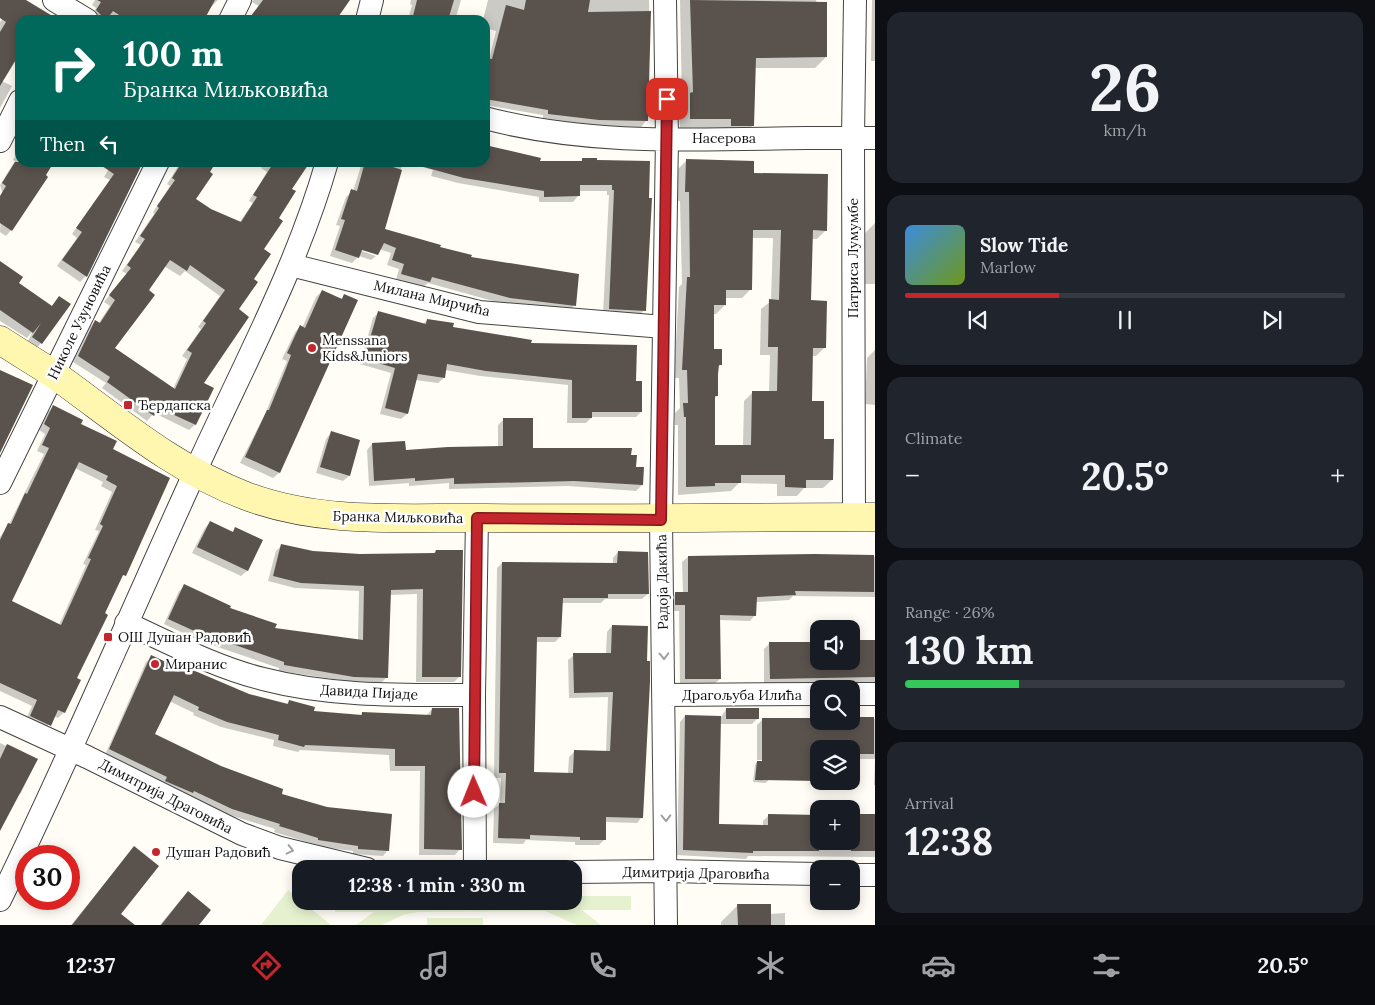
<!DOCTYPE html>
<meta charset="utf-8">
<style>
:root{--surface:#171b24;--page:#20242c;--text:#f1f3f6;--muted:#9ea1a6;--line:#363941;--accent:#c4262e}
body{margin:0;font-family:Lora,serif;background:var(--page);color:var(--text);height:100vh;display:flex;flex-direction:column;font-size:19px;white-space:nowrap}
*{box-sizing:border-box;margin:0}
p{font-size:16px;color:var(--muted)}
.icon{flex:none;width:28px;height:28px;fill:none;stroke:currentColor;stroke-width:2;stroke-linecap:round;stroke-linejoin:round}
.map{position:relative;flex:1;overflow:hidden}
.details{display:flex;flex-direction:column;gap:12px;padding:12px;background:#0d0f14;width:500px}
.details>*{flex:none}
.banner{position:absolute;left:15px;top:15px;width:475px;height:152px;border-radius:15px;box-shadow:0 2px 12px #0003;background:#00695c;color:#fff;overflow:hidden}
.controls{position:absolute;left:810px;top:620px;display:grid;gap:10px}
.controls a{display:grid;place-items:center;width:50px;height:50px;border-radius:10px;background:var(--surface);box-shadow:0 2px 12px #0003;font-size:25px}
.speed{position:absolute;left:15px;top:845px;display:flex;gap:10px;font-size:25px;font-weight:700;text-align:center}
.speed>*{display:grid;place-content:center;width:65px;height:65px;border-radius:50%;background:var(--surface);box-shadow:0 2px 12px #0003;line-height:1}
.speed .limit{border:8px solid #d22;background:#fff;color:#111}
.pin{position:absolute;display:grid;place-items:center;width:42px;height:42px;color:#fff;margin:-21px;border-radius:10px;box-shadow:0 2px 8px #0006}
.me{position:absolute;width:55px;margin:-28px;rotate:359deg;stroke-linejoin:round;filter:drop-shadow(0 0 4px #0008)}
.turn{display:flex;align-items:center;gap:18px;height:105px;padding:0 25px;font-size:22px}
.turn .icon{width:65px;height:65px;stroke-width:2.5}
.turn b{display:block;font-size:35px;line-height:42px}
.then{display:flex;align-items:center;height:48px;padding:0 25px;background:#0003;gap:10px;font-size:19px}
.big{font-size:38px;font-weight:800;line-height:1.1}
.details .tile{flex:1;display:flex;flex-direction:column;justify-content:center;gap:8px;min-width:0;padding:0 18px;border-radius:15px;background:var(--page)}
.details .dial{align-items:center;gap:0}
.dial b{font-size:65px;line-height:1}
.song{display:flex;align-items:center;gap:15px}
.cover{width:60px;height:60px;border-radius:8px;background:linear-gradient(135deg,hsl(210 70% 55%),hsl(80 70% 35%))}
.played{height:5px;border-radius:2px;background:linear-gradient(90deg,var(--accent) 35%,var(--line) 35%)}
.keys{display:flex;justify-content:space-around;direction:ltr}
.heat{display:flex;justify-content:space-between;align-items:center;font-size:28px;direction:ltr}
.charge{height:8px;border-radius:4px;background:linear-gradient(90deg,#34c759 26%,var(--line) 0)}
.trip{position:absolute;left:292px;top:860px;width:290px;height:50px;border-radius:15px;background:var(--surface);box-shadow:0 2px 12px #0003;font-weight:800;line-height:50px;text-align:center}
.menu{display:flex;height:80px;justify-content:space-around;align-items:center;background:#090b0e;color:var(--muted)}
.menu .icon{width:35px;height:35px}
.menu .active{color:var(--accent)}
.menu b{font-size:22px;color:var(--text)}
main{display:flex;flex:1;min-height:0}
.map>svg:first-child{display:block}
</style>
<main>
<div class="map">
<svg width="875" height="925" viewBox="0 0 875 925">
<rect width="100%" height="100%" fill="#fffdf5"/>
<path fill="#e6f2cf" d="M288 890 331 925H261Z
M574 896H631V910H582L601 925H577L545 911 418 912 403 915 382 925H356L374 912H335V901H574Z
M427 918H483V925H427Z"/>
<path fill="#0003" fill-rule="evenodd" d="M16 0H24L39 20H20V51L2 81 12 86 0 108V22Z
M95 0H218L208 10 203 20H92L91 17 96 8 92 5Z
M253 0H348L337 17 341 20H248L259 6 252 2Z
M411 0H461L455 20H408L412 5 410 4Z
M488 0H649L650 40 646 121 641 127 593 126 543 120V115L485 105V59L489 60 496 31 485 28V20H483Z
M680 0H816L826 57 815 68H754L753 125 742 136 680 129 679 105 682 102Z
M872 0H875V61H871Z
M485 145 539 163 580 162 582 160 649 162 644 310 639 316 603 314 609 195H607V191H578V196L573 202H539V197L458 183 431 176 433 170 405 162H485Z
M20 148 11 230 6 236 0 232 2 192 0 185 15 161 13 160Z
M687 160 752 174 826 230 817 239H812L810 302 825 347 816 356H812L810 403 823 440 832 480 823 488H804L797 496H777V484L739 483 731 491 678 495V425H675V413L680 408 679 378H674L679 287 682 284 680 201H677L678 169ZM751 238H773L771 301 761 309 760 355H770L769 392H753L744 401 743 446 714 447V399L717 396V368L721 364 713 350V314H716L725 305V298H742L750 290Z
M113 162H142L86 276 80 282 57 266 77 238 72 234 110 180 104 177Z
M181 162H215L194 199 210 210 239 223 253 203 249 201 267 172 261 168 265 162H309L290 189 262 250 252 279 202 384 212 389 195 425 189 430 154 413 147 421 102 388 106 383 73 362 90 327 95 321 98 324 110 306 104 302 127 274 122 271 141 245 135 242 154 214 153 212 170 186 167 184ZM164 266 180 276 185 271 220 296 198 327 201 329 182 356 187 359 173 389 113 349 147 290Z
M365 162H403L383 230 470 258 574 306 569 311 504 304 428 283 423 287 396 280 399 269 387 265 391 253 379 249 376 255V253L356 246V249L376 256 371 260 359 256 352 263 330 256 340 226 336 225 346 197 353 191 361 166Z
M875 223V284H864V234Z
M0 263 17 284 51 307 59 297 41 343 36 349 27 343 33 331 27 338 0 321Z
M322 291 340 300 344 296 356 301 279 473 273 478 240 463 265 414 287 361 282 359 295 332 300 327 302 328 316 297Z
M378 313 422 325 427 320 452 328 530 344 635 382 641 412 636 417H592L586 423H567L568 385 480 376 445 370 444 378 438 383 415 380 407 414 401 419 380 414 391 373 360 364 373 318Z
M875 350V405L865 404 867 358Z
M53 407 111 449 168 478 75 678 64 712 58 718 54 716 44 731 25 722 32 706 0 691V537L9 524 44 454 37 451 45 434 39 430 48 412ZM75 468 103 482 101 486 112 492 95 530 99 531 83 564 86 565 59 625 10 602Z
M504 419 532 449 630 457 642 485 636 491 568 486 449 489V483L409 486V483L369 486 367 450 372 444 404 452 498 448V425Z
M331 433 349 476 343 481 316 473 326 439Z
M210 522 232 532 236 529 261 541 247 571 241 576 192 553 205 528Z
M282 545 313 552 360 555 433 554 436 551 460 676 454 682H416L417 594 389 595 387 677 381 683 347 681 279 671V668L209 644 208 645 164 624 179 591 185 586 274 629 358 640 359 591 295 588 268 581 276 551Z
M618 552 648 594 642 599H605L601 603H561L560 637 555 642H536L533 773 568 774 569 757 574 752H606L608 697 569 698 568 660 574 655 606 654 607 632 612 626 642 817 637 823 605 822V839L599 845H575V842L526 840 523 844 493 843 494 809 500 804 501 778H494L497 568 502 563 613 564V558Z
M688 557H875V597L793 596 789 600 756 602 755 615 750 621 719 620 720 679 714 684H680L679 611H670V599L676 593H683L682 562Z
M851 632H858V641L875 642V686H857V682L764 684V649L770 643 819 661H851Z
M152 657 165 663 168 660 249 695 286 705 289 701 312 712 359 717 362 713 426 716 432 709 460 849 455 855H419L420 771H390L389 755 300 750 298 752 273 746 274 740 221 727 193 715 194 713 169 701 153 735 280 795 388 850 383 856 353 854V851L313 846V844L274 832 275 829 226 814 105 755 146 662Z
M726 709 758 718 752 724H719L717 825 763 826V821L768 816 819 841H851L875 816V857L748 856 746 859 677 855 680 722 685 716 721 717Z
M763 719 819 721 875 719V759H851V749H819V759L757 760V725Z
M0 743 37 760 21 793 14 799 0 826Z
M875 760V785H874Z
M757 762 769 763 768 781 765 783 753 782 755 765Z
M134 848 119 914V925H71Z
M188 893 197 925H160L178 903Z
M738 905 770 914 785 913V925H721V922Z"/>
<path fill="#5a524d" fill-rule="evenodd" d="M0 0H26L59 20H20V53L0 86V32L6 22 0 18Z
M97 0H215L204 20H127L113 11 106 20 96 10 101 2Z
M263 0H350L336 20H248Z
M417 0H454L448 20H412Z
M526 0H590L588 12 651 11 648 121 599 120 548 114V110L485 99V58L492 59 506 5 524 10Z
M690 0 827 2V57L756 58 754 126H731V119H690V93L693 92Z
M485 145 541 158 540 161H582V158H597V160L650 161 649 198H652L646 311 609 309 614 190H612V185H580V196L544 197V191L464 178 424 167 425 162H485Z
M686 159 754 161V173L828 174 827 231 813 230 811 300 827 301 826 348H813L812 401H824V439H834L833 480H806V488L785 487V475H741V483H715V486L686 487V417H684L683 403H688L687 370H682L687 277H690L689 192H685ZM753 230H781L779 300 769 299 768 347H778L777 391H752L751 445H715V396H718V374L719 365H722V349H714V305H726V290H752Z
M15 162H54L46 175 48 177 12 231 0 223V196L6 186 2 183Z
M96 162H143L87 277 62 260 82 232 76 228 114 174Z
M182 162H216L210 172 213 174 196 199 211 209 241 222 257 197 253 195 274 162H310L292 189 296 191 279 218 283 221 264 249 271 254 254 279 258 282 239 309 249 317 204 383 214 388 196 425 159 408 154 416 107 382 110 377 78 356 95 320 100 323 115 300 109 295 131 268 127 265 145 239 140 236 159 208 157 206 175 180 172 178ZM170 260 187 271 190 265 225 290 203 321 206 323 187 350 192 353 175 389 115 348 155 295 149 290Z
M365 162H378L402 170 385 229 441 245 440 247 472 255 471 257 579 274 576 306 510 298 432 277 430 282 401 274 404 264 392 260 396 248 384 243 378 255 362 250 359 258 335 250 345 220 341 219 351 189 357 191Z
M0 261 23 277 19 283 52 306 59 296 71 304 42 344 32 337 41 323 33 333 0 310Z
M322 290 342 299 344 294 358 300 280 473 245 457 267 410H269L285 371 291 355 287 353 300 325 305 328Z
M378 311 426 324 427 319 454 323 453 327 532 340 531 343 637 345 636 381H642V412H592V418H572V380L486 371 447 364 445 378 418 374 408 414 385 408 395 368 364 359Z
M0 370 33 385 0 453Z
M53 405 83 420 81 424 117 441 113 449 170 478 126 576 123 575 105 613 108 615 77 678 81 680 65 713 58 710 51 726 30 716 37 700 0 683V540L8 523 11 524 25 493 27 494 49 448 42 445 50 428 44 424ZM79 462 108 476 106 480 117 486 100 524 103 526 88 558 91 559 61 625 12 601Z
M503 418H533V448H632L631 455H637L636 467H644L643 485 574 481 454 484V478L415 481V478L374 481 372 443 405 441 406 450 448 447 503 446Z
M331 431 360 440 350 476 320 467Z
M210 521 233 532 235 527 263 540 248 571 197 547Z
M281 544 313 551 360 554 435 553 436 550H463L461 677H422L423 589 391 590 388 678 354 677 284 665V662L215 638 214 640 168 619 184 584 231 606 230 608 277 624 275 628 363 640 364 586 301 583 273 576Z
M618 551 648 552 649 594H608V598H563L561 637H537L534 772 573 773 574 750 610 751 613 692 574 693 573 653H611L612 625 648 626 647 661H650V682L643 818 606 817V840H580V837L530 835V839L498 838 499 803H505L506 773H499L502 562 617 563Z
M814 554 874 555V592L795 591 796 595 757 597 756 616 720 615 721 679H685V605H675V592H688V556Z
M851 640H875V677L770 679 769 642H819V661H851Z
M151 655 166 662 167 659 249 694 288 704 289 700 315 707 314 711 362 715V712L431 715 432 708H459L462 850 424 849 425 766H395V749L305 745 304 747 278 740 279 735 227 722 198 710 199 707 174 695 155 734 221 766 283 789 282 794 327 807 392 814 389 851 358 849V846L318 840V838L279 826 280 824 232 809 194 791 193 793 165 781 167 777 109 749Z
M726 708H759V719H726Z
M685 715 721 716 719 824 768 825V814L819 815V851H753V853L683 850Z
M851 717H874V754H851V749H819V781L755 780 757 761H762V718H819V721H851Z
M7 744 38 759 0 831V759Z
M851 814H875V851H851Z
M134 846 159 866 121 914 135 925H72Z
M188 891 211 910 199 925H161Z
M737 904H771V925H738Z"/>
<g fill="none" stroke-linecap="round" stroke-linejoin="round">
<defs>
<path id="street" d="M54 0 87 20
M665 0 667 138 661 520 666 925
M230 20 240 0
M367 20 372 0
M485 118C611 152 746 135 875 138
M0 141 20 101
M291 265 479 312 664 327
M0 483 158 162
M854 517 853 137 855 0
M126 623C170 643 215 667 263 679 332 697 403 695 474 695
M851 694H875
M664 695 819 694
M0 717 87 757 242 834 280 848 367 869
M475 869 474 695 477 518
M574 872 666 871 819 874
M851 875H875
M0 900C69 759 130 614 195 472 241 370 296 270 327 162"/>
<path id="secondary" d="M0 340C18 352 37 363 55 375 118 420 172 468 246 496 323 525 405 517 485 518 615 519 745 517 875 517"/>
</defs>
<use href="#street" stroke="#444" stroke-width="24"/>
<use href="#secondary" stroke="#333" stroke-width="29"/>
<use href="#street" stroke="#fff" stroke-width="22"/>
<use href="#secondary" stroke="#fff6b0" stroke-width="28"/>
</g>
<defs><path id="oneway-chevron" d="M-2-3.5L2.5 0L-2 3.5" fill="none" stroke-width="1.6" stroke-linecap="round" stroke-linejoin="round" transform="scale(1.25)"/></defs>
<g stroke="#a0a0a0">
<use href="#oneway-chevron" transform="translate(664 656) rotate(89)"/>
<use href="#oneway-chevron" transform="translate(666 818) rotate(89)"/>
<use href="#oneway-chevron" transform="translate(290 850) rotate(13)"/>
</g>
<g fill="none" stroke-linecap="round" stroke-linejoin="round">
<defs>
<path id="route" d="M474 792 477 518 661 520 667 99"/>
</defs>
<use href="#route" stroke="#7f191e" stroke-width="12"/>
<use href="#route" stroke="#c4262e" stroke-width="9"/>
</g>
<g fill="#c4262e" stroke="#fff" stroke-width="2">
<circle cx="312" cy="348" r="5"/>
<rect x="123" y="400" width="10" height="10" rx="2.5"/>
<rect x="103" y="632" width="10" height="10" rx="2.5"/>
<circle cx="155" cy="664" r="5"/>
<circle cx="156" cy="852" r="5"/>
</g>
<g text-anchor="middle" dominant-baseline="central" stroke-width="5" stroke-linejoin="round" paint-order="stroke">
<g font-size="14" fill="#111" stroke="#fff">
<text x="724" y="138">Насерова</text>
<text transform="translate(853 258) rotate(-90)">Патриса Лумумбе</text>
<text transform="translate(432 298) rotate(13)">Милана Мирчића</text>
<text transform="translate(79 322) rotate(-64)">Николе Узуновића</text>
<text transform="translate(398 517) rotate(1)">Бранка Миљковића</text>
<text transform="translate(662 582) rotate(-91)">Радоја Дакића</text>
<text transform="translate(369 692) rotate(3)">Давида Пијаде</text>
<text x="742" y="695">Драгољуба Илића</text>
<text transform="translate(166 796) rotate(27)">Димитрија Драговића</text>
<text transform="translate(696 873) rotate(1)">Димитрија Драговића</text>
</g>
<g font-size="14" fill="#111" stroke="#fff" text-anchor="start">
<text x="322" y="340">Menssana<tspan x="322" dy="16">Kids&amp;Juniors</tspan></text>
<text x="138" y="405">Ђердапска</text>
<text x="118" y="637">ОШ Душан Радовић</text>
<text x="165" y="664">Миранис</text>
<text x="166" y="852">Душан Радовић</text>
</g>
</g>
</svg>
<div class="controls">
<a><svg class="icon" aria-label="sound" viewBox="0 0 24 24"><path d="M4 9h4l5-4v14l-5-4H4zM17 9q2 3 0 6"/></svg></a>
<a><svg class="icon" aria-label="search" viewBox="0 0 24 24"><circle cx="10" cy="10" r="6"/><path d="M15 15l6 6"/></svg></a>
<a><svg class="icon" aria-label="layers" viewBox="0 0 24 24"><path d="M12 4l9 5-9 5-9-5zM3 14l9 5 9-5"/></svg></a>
<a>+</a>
<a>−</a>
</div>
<div class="speed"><div class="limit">30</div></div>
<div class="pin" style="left:667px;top:99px;background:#d93025"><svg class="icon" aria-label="arrive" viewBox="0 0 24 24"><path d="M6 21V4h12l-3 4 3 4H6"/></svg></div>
<svg class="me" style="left:474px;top:792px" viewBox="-20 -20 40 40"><circle r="19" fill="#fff"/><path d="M0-13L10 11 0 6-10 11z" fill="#c4262e"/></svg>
<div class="trip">12:38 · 1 min · 330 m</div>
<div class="banner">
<div class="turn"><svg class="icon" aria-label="right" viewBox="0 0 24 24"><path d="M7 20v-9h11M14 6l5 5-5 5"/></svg><div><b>100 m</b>Бранка Миљковића</div></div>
<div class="then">Then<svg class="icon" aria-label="left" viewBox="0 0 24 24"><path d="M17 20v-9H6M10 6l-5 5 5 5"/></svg></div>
</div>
</div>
<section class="details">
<div class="tile dial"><b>26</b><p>km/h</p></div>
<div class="tile">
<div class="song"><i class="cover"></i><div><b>Slow Tide</b><p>Marlow</p></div></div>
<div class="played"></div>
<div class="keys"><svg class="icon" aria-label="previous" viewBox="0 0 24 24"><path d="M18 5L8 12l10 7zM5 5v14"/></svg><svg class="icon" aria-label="pause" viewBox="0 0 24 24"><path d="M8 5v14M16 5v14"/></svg><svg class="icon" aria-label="next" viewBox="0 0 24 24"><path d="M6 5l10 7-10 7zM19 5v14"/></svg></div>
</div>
<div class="tile"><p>Climate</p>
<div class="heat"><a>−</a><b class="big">20.5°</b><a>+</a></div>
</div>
<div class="tile"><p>Range · 26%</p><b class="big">130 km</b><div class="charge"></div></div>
<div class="tile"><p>Arrival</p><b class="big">12:38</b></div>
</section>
</main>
<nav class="menu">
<b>12:37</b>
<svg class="icon active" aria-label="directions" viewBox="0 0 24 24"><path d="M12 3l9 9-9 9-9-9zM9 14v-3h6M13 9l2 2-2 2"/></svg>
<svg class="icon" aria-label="music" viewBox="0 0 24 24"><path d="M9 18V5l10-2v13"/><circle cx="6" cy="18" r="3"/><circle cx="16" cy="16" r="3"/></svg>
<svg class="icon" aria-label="phone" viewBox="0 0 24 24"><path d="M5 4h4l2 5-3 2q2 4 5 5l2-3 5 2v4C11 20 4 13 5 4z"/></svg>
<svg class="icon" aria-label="climate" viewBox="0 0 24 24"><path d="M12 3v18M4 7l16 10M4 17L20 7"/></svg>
<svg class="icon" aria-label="car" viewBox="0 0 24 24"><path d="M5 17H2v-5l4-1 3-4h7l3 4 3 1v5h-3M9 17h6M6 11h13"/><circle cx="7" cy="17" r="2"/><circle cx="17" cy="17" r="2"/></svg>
<svg class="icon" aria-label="filters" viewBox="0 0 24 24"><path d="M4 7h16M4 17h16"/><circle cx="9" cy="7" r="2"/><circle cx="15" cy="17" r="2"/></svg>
<b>20.5°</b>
</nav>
